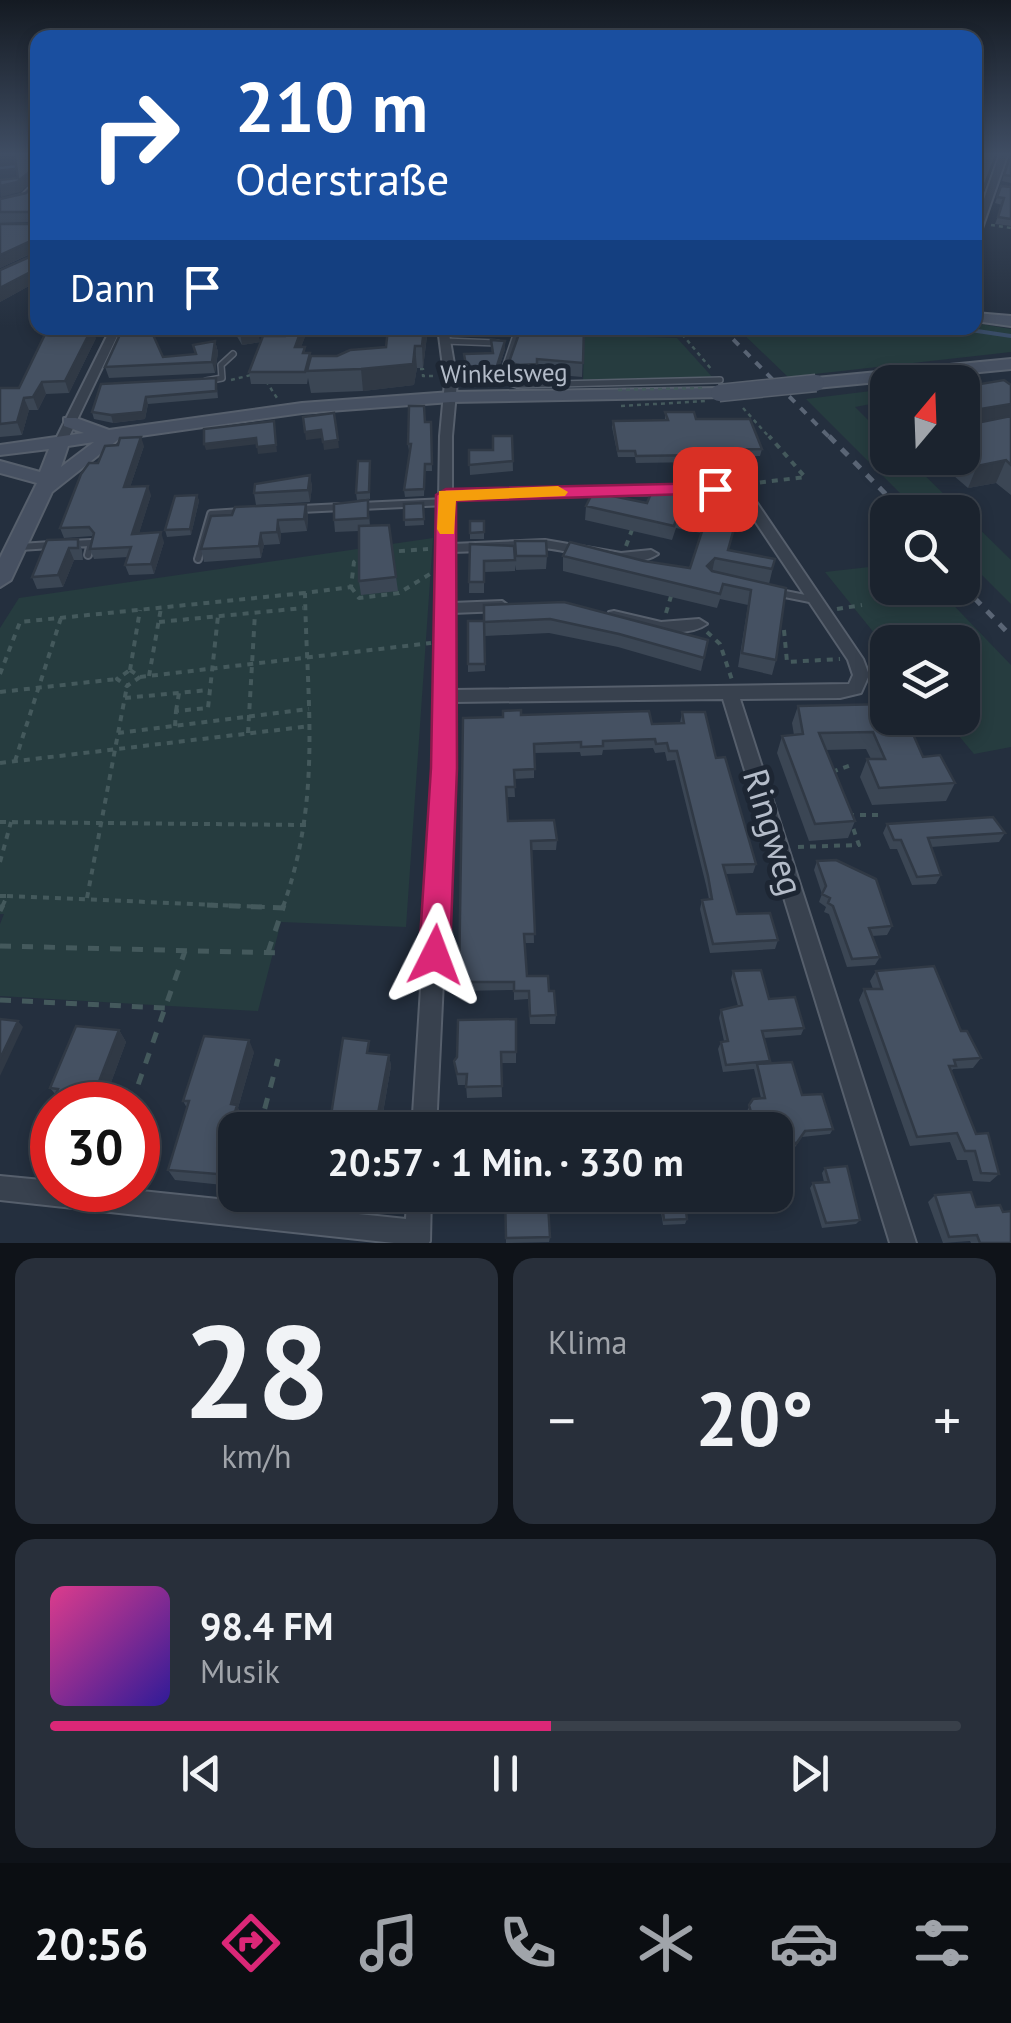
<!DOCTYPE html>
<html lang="de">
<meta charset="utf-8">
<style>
:root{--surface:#1b232e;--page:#282f3a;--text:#f1f3f6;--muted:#a0a4aa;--line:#39404a;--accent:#db2777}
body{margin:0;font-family:"PT Sans",sans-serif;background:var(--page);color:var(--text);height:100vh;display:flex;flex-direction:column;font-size:38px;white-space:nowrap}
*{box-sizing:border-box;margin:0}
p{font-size:32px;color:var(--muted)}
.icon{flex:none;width:55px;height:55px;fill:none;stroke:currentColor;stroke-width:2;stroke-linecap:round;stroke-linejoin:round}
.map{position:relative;height:1243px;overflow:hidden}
.drawer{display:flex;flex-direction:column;gap:15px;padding:15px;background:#0f1319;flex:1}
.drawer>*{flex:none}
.hud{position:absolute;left:30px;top:30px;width:952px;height:305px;border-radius:20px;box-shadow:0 5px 15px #0003,0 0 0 2px var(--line);background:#1a4fa0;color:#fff;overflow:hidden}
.needle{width:65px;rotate:19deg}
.fabs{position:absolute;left:870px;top:365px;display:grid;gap:20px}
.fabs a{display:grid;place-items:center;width:110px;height:110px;border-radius:20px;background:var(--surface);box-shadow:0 5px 15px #0003,0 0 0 2px var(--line);font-size:50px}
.speed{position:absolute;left:30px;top:1082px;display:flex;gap:20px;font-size:50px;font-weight:700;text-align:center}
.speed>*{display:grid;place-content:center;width:130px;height:130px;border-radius:50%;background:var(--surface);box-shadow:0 5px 15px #0003,0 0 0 2px var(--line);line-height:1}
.speed .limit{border:15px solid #d22;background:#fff;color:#111}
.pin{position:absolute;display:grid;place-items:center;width:85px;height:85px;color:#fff;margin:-42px;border-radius:20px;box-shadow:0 5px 15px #0006}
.me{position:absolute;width:110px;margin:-55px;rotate:3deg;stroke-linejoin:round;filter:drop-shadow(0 0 8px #0008)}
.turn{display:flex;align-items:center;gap:35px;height:210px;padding:0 40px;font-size:45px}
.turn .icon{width:130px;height:130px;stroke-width:2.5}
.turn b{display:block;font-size:70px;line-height:85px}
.then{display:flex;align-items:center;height:95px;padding:0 40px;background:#0003;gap:20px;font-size:38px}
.big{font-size:75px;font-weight:700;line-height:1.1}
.drawer .card{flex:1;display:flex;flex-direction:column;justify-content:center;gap:15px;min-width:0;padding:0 35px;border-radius:20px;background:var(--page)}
.drawer .dial{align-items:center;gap:0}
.dial b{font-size:130px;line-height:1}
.song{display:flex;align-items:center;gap:30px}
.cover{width:120px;height:120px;border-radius:15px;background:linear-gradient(135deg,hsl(330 70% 55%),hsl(250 70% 35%))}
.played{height:10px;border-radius:5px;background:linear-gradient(90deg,var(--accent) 55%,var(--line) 55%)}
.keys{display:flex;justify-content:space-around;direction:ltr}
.heat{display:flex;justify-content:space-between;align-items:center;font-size:55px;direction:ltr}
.drawer .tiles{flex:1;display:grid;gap:15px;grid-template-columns:1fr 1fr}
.card:last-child{grid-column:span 2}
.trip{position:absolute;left:218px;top:1112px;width:575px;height:100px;border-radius:20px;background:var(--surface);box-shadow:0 5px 15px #0003,0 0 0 2px var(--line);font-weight:700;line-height:100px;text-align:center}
.menu{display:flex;height:160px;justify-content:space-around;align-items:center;background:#0b0e12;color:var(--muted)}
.menu .icon{width:70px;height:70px}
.menu .selected{color:var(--accent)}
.menu b{font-size:45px;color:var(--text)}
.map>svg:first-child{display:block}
</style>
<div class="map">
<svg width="1011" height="1243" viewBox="0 0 1011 1243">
<rect width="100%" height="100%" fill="#242f3e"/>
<path fill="#263c3f" d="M975 323 1011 329V352L788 377 737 328H975Z
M584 335 677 338 715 380 583 384Z
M887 389V401L855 407 887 439 888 458H907L1011 560V604L963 556 962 512H919L806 399Z
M433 538 406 927 281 922 258 1011 0 996V924L4 914H0V628L19 598Z
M887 565 888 588H937L1011 665V747L974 754 944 718H962V642H888L887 649 825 572Z"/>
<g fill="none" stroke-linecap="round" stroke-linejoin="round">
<path stroke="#394c67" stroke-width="2.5" d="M0 168 38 164"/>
<path stroke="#394c67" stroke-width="4" d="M957 328 1011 336"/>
<defs>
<path id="lane-far1" d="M514 328 516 335 501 380 517 385 720 380
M445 341 497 343
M206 381 222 378 221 365 233 354"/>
<path id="lane" d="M361 506 446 502
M301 509 342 507
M70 544 91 543 88 555
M20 547 51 545
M198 559 211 514 242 512
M775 592 815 600"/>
<path id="street" d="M1000 153H1008L979 237 975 240V225Z
M33 184H38V189L28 199 0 206V201L22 195Z
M111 328H121L65 445 63 448H55L53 445Z
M438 328H448L457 382 452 436V491L715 485 740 489 753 497 863 659 869 675 861 693 840 698 740 699 916 1243H890L723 699 453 702V768L436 1130H412L435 768 440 436 445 382ZM715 493 731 495 743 503 848 660 853 675 849 684 453 690 452 613 502 611 509 606 502 601 452 603V552C482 551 511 548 541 548 574 549 629 574 658 554L651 550 621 553 545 540 452 544V499Z
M614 611 661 622 699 619 707 624C684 641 635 627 609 620L607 616 609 612Z
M0 1176 52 1181V1190H132L406 1219 407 1195H431L430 1241 429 1243H394L0 1200Z"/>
<path id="secondary" d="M975 313 1011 316V326L975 321Z
M1011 359V369L816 388 808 383 816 378Z
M719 388 727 393 725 397 451 402 302 413 119 439 52 492 11 580 0 587V558L37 483 0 473V461L40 472 49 449 0 455V445L84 433 64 426V418H76L109 430 302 403 451 392ZM94 442 61 467 68 446Z"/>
</defs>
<use href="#lane-far1" stroke="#565f6c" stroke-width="8"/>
<use href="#lane" stroke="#565f6c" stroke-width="10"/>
<use href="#street" stroke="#565f6c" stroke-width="4"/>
<use href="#secondary" stroke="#565f6c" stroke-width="4"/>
<path stroke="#44595c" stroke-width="2.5" stroke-dasharray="4 4" stroke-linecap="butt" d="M991 225 1011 228
M677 328 712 370
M581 336 587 334 584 328
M412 369H423V376H435
M231 380 251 375
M266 381 277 398
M743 408 771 439"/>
<path stroke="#44595c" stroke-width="4" stroke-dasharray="6 6" stroke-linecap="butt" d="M748 484 805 477 769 436
M626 546 633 527
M387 552 428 549
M351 587 359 598 399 593 430 574
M837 609 862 605
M666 613 672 593
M159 622 303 608
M784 630 787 662 840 659
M707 632 720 644 732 680
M130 670 140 677 127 686 117 679Z
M130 670 140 610
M0 674 20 622 304 593
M149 676 161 608
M140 677 431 643
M0 692 117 679
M125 698 209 690
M176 711 179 693
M175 726 176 711 208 708 218 616
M118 733 309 709
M248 733 255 613
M15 761 61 618
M0 763 311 726
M832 772 854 764
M848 815H878
M0 822 306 825
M798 847 859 845 851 822
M0 862 11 822
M0 896H7L2 907
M7 896 265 907
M87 898 127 686
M283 907C322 797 307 706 305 593L351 587 354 562 363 555"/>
<path stroke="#44595c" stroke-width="5" stroke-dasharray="11 11" stroke-linecap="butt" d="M207 905 286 908
M0 911 3 905
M0 946 280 953
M268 952 284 905
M0 1000 165 1008
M131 1105 185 951
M259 1130 278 1059"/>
<use href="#lane-far1" stroke="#38414e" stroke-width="5"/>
<use href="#lane" stroke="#38414e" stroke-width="6"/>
<use href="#street" fill="#38414e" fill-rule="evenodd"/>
<use href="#secondary" fill="#465061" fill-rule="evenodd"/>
<path stroke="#5a6575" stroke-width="4" stroke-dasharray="8 8" stroke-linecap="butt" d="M722 328 831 439"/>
<path stroke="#5a6575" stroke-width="5" stroke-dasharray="9 9" stroke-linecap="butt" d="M829 436 903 512
M962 585 1011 636"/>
<defs>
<path id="secondary-bridge" d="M719 393 816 383"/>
</defs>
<use href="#secondary-bridge" stroke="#565f6c" stroke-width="19" stroke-linecap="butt"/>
<path stroke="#44595c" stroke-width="2.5" stroke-dasharray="4 4" stroke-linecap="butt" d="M618 390 703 388
M621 406 706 401"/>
<use href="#secondary-bridge" stroke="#465061" stroke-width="16"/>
</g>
<path fill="#3b4654" d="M975 153H997L979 201 975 200Z
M1010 153H1011V183L1002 181Z
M34 185 37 195 38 281 0 302V270L36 254 37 251 0 268V224H37V222L0 223V199L26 193Z
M1001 186 1011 187V226L995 224 1002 205 995 203Z
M123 328 185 332 154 336 163 357 196 354 215 341 218 352 215 373 109 378 105 367Z
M232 328H256L260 342 242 345Z
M288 328H387L385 329 307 331 301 347 306 353H310V358L337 356 386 347 388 328H428L423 368H417L414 385 363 391 311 393 308 378 307 384H251L249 372 285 336Z
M483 328H509V337L488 336 487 330H483Z
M519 328H584L582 377 537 373 536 378 518 379 509 376V362Z
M96 338 69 393 46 394 38 410H29L22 435 0 437V388H19Z
M491 340 505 349 495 380H467L464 354 492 353Z
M216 378 218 398 148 404 145 419 113 423 94 419 92 412Z
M1011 385V495L996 483 968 488 933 458H962V387Z
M665 412 696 419 762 449 760 456 702 457 701 462 636 463 635 457H618L612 427 613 421 665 420Z
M425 422H431L432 471H425L424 496 405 497 404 490 410 451H409L408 444Z
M512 436 513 471 470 475 469 450H493Z
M144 446 130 487 151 495 139 533 164 542 154 574 129 575 125 565 128 557 94 559 90 549 93 536 64 538 60 528 98 463Z
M370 461V499L357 500 356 493Z
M310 475 312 487 310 502 256 505 254 493Z
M197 495 199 501 191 535 167 537 165 530Z
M706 498 737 500 731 524 729 550 775 559 769 584 776 660 772 675 738 667 748 605 720 599 717 608 563 571V556L644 561 690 568 701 533 676 528 672 540 585 520 586 506Z
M368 500 370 526 396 577 398 591 361 595 359 581V531L335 532 334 520Z
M423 503 424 525 405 526 404 504Z
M306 504 308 516 307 531 281 533 280 544 264 545 261 558 204 562 201 549 232 515Z
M470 521H484V539H470Z
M78 539 82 550 83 560H74L63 587 37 589 32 577Z
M470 544 547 556 546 569 516 570 515 565V571L484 572V593H469Z
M484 605 708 640 701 671 618 647 549 633 485 636Z
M468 621H484L485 671 468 672Z
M888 704 923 757 955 783 946 801 872 805 860 777 867 759H871L866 749 826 750 855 821 848 838 809 841 777 753 782 736 794 735 792 723 798 706Z
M682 712 716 758 756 864 753 873 726 874 737 914 778 940 775 949 710 953 700 909 702 900 709 899 706 885 675 760 667 761 665 752 655 753 653 748 603 750 602 755 581 756 580 752 534 753V778L514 779 515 797H506L508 821 557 840 556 850H532L534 943H525L527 976 549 991 556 1015 555 1024H530L528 999 514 1000V990L459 991V982L503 717 521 715 652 724 680 723Z
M887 824 1005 833 999 842 931 847 941 875 936 884 912 885 897 849H890L883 833Z
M817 861 892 926 887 935 872 936 880 957 875 965 847 967 829 914 824 912 826 907 819 902 822 894 814 870Z
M733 971 804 1028 801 1035 764 1038 770 1061 769 1064 802 1095 833 1129 830 1134 802 1137 793 1150 783 1138 775 1139V1130H752L747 1111 753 1099 761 1098 754 1069 723 1072 718 1049 721 1042 724 1041 719 1018 721 1010 738 1006 731 979Z
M876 971 961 1031 981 1058 973 1068 953 1069 951 1072 976 1134 999 1174 990 1182 973 1181 967 1160H957L950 1142 910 1146 859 1000 864 989H873L870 981Z
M516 1019V1063H501L502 1097 467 1098 466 1085H458L454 1061Z
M119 1030 126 1042 106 1096 111 1105H52V1169L41 1168 31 1157 56 1095 50 1088Z
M254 1052 238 1108 242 1116 223 1185 175 1180 168 1170 187 1108 183 1101Z
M372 1053 389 1055 391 1066 382 1119 334 1126 331 1115Z
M825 1168 860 1220 856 1224 822 1228 810 1188 813 1183 824 1182 822 1173Z
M325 1195H378L377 1201Z
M505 1195 520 1204 550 1237 549 1242 506 1243Z
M660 1195 687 1219 685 1224 663 1225 659 1200Z
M935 1195 976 1207 1011 1243H971L970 1241 943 1243 928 1202Z"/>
<path fill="#303945" d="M0 153H15L17 157 0 159Z
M28 153H38V156L30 157 35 180 20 192 1 197 0 186 17 182Z
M33 240 36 251 0 268V255Z
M38 268V281L0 302V288Z
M92 328 96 338 69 393 65 381Z
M150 328H184L185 332 152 337Z
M302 328H306L307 331 297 359 295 347Z
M424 328H428L423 368 422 346Z
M258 330 260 342 242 345 240 333Z
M215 341 218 352 215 373 212 362Z
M505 341V349L495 380V372Z
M415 346 417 368 414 385 363 391 361 369Z
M42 382 46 394 38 410 33 397Z
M146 397 148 404 145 419 113 423 111 415Z
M24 398 29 410 22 435 17 422Z
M1011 404V424L962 432V423L969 411Z
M274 421 277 452 258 454 257 447Z
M321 430 322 438 306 440 305 432Z
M141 437 144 446 127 496 124 487Z
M256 438 258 444 206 450 204 444Z
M338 440 339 448 324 450 323 442Z
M1006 460 996 483 968 488 977 466Z
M310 475 312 487 310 502 308 490Z
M148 486 151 495 136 543 132 534Z
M197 495 199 501 191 535 190 529Z
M306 504 308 516 307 531 304 519Z
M278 520 281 533 280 544 277 532Z
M161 532 164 542 154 574 151 564Z
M261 533 264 545 261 558 259 546Z
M69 548 74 560 63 587 58 575Z
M715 558 712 572 707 566Z
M18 1021 23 1027 0 1076V1059Z
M119 1030 126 1042 106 1096 111 1104 99 1105 95 1092Z
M249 1040 254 1052 238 1108 242 1116 238 1130H235V1142L223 1185 217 1174 231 1104Z
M389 1055 391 1066 380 1130 377 1119Z"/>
<path fill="#455162" stroke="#303945" stroke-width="2.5" d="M14 153H28L32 170 17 182 0 186V180L18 178Z
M975 153H997L981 195 975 194Z
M1011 153V176L1004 175Z
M34 185 38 203V243L33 240 0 255V224H37L35 212H0V199L26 193Z
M1001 186 1011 187V219L998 217 1004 198 997 197Z
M38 247V268L0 288V270L36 254Z
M48 328H92L65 381 42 382 33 397 24 398 17 422 0 424V388H19Z
M123 328H150L163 357 196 354 193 345 215 341 212 362 105 367Z
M236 328H256L258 330 240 333Z
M288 328H302L295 347H305L303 353H310L305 372H249L263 336H285Z
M388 328H424L422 346H415L413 364 361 369 307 371 311 356H337L350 350 386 347Z
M521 328 578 330 584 328 583 363 537 359V364L518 365 509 362Z
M491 340 505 341 495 372H467L464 354 493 353Z
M216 378V391L146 397 143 412 111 415 92 412 101 384Z
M1004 380 1011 385V404L969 411 964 420 972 424 1011 416V465L1006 460 977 466 962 454V387Z
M409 406H424L425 422H431L432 464H425L424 489 404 490 411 444H408Z
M665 412H694L696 419H750L762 449 700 450 702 455 636 456 635 451H618L613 421 668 420Z
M334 413 338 440 323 442 321 430 305 432 303 417Z
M274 421 276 445 257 447 256 438 204 444V429Z
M493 436H512L513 461 469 465V450H493Z
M141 437 124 487 148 486 132 534 161 532 151 564 125 565 131 547 90 549 94 533 89 527 60 528 81 474 89 463H98L105 446 118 445 120 438Z
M358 461H370L369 492 356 493Z
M310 475 308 490 254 493 255 484Z
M654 486 706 498 713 488 734 492 732 499 737 500 730 524 735 525 728 550 775 559 772 569 715 558 707 566 712 571 786 588 776 660 742 653 751 590 723 584 720 594 563 556 570 542 644 561 690 568 706 519 678 514 674 526 586 506 593 492 647 503Z
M197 495 190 529 165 530 175 496Z
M368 500V518L334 520V504Z
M423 503 424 519 404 520V504Z
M306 504 304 519 278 520 277 532 261 533 259 546 201 549 211 516 232 515 235 507Z
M470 521H484V532L470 533Z
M389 525 396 577 359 581V526Z
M78 539V548H69L58 575 32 577 47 540Z
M515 541H546L547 556H516Z
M470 544 514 546 515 560 484 561V582H469Z
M564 602 708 640 704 658 619 634 550 619 484 622V605Z
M468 621H484L485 664H468Z
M888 704V718H906L923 757 940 755 955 783 879 788 867 759H885L873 732 819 733 855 821 815 824 782 736 803 734 798 706Z
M521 710V715L649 711 652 724 684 723 682 712H705L716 758 725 757 756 864 723 865 737 914 770 913 778 940 713 944 702 900 712 899 708 876 677 751H669L667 743 656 744 655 739 603 741V746L581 747V742L534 744 535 769 514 770 515 787H506L508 821 554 820 557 840 531 841 535 934H524L527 976H548L549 991H554L556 1015 530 1016 529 991H514V982H459L463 718 503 717V711Z
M993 817 1005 833 928 838 941 875 917 877 901 840H894L887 824Z
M836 860 876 879 892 926 869 928 880 957 852 959 833 906 828 903 830 898 822 894 826 886 817 861Z
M934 966 961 1031H967L981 1058 954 1060 956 1066H949L976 1134 988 1133 999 1174 981 1173 975 1151H965L957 1133 917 1137 864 989H882L876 971Z
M761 970 769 999 795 997 804 1028 762 1031 770 1061 726 1065 721 1042 728 1041 721 1010 742 1005 733 971Z
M0 1019 18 1021 0 1059Z
M516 1019V1052H501L502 1086 466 1087 467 1074H457L454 1061 457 1057 458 1020Z
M76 1026 119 1030 95 1092H103L99 1105H52V1159L31 1157 58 1089 50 1088Z
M204 1036 249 1040 231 1104 237 1105 217 1174 168 1170 189 1101H183Z
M343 1038 369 1041 367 1053 389 1055 377 1119 386 1120 384 1130H336L339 1115H331Z
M792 1062 802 1095 822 1094 833 1129 805 1131 796 1144 786 1133 775 1134V1130H756L749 1105 753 1099 765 1098 757 1064Z
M457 1128H502V1130H457Z
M847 1166 860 1220 826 1223 813 1183 829 1182 825 1168Z
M971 1192 976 1207 1000 1205 1003 1212 1011 1211V1243H980L977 1235 949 1237 935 1195Z
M505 1195H519L520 1204H548L550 1237 506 1238Z
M661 1195H684L687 1219 664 1220Z"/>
<linearGradient id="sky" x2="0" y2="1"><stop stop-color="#141a22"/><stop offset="0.47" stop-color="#3f4d63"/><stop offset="1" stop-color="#3f4d63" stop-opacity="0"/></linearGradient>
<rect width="1011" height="327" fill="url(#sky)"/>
<path fill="#db2777" stroke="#8e194d" stroke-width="2.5" d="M715 483 722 485V493L456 501 457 768 450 955 446 965 435 969 424 965 419 955 431 768 436 495 446 489Z"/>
<path fill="#f59e0b" d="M558 486 568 492 565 496 456 501 454 534H440L437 529 439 491Z"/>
<g text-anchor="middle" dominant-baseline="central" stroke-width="10" stroke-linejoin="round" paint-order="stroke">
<g font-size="25" fill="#b4bcc9" stroke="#1d2633">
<text transform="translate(504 373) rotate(-1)">Winkelsweg</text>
</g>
<g font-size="35" fill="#b4bcc9" stroke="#1d2633">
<text transform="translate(774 832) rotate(73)">Ringweg</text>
</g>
</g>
</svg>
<div class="fabs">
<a><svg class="needle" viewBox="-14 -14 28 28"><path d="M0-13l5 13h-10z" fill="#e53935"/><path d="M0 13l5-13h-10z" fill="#a0a4aa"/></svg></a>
<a><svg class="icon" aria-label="search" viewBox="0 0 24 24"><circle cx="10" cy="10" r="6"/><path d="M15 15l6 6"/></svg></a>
<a><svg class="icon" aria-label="layers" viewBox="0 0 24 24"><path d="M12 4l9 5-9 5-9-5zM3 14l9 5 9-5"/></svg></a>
</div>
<div class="speed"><div class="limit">30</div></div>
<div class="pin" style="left:715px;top:489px;background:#d93025"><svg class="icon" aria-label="arrive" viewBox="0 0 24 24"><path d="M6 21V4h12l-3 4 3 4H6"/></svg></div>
<svg class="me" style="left:435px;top:955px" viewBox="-20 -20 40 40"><path d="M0-17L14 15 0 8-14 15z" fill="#db2777" stroke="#fff" stroke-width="4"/></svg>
<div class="trip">20:57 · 1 Min. · 330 m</div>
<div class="hud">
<div class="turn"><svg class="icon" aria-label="right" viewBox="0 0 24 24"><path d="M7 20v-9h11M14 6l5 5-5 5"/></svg><div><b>210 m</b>Oderstraße</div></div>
<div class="then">Dann<svg class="icon" aria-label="arrive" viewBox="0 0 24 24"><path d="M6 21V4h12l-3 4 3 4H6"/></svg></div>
</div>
</div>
<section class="drawer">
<div class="tiles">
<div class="card dial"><b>28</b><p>km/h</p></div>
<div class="card"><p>Klima</p>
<div class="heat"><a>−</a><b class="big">20°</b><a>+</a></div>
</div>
<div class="card">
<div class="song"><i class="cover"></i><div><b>98.4 FM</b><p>Musik</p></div></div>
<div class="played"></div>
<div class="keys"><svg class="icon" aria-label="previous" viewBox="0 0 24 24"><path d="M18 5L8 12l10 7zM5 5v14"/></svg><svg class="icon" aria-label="pause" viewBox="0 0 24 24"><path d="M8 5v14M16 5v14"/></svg><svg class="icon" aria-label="next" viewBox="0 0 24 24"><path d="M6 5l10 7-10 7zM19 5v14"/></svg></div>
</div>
</div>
</section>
<nav class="menu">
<b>20:56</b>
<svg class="icon selected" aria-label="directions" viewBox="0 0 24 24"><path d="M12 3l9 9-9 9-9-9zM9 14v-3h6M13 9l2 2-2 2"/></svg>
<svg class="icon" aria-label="music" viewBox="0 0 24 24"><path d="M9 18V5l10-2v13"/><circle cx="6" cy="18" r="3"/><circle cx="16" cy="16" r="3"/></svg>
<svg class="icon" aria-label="phone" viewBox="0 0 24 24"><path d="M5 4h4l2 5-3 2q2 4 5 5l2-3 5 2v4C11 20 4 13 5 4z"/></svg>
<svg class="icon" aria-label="climate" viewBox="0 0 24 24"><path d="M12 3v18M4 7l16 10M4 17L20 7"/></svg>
<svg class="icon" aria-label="car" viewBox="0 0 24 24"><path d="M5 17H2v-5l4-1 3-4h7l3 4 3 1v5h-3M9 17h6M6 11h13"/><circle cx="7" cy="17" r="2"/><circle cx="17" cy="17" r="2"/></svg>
<svg class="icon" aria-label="filters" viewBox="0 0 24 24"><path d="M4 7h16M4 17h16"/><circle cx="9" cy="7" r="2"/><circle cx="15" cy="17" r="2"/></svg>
</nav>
